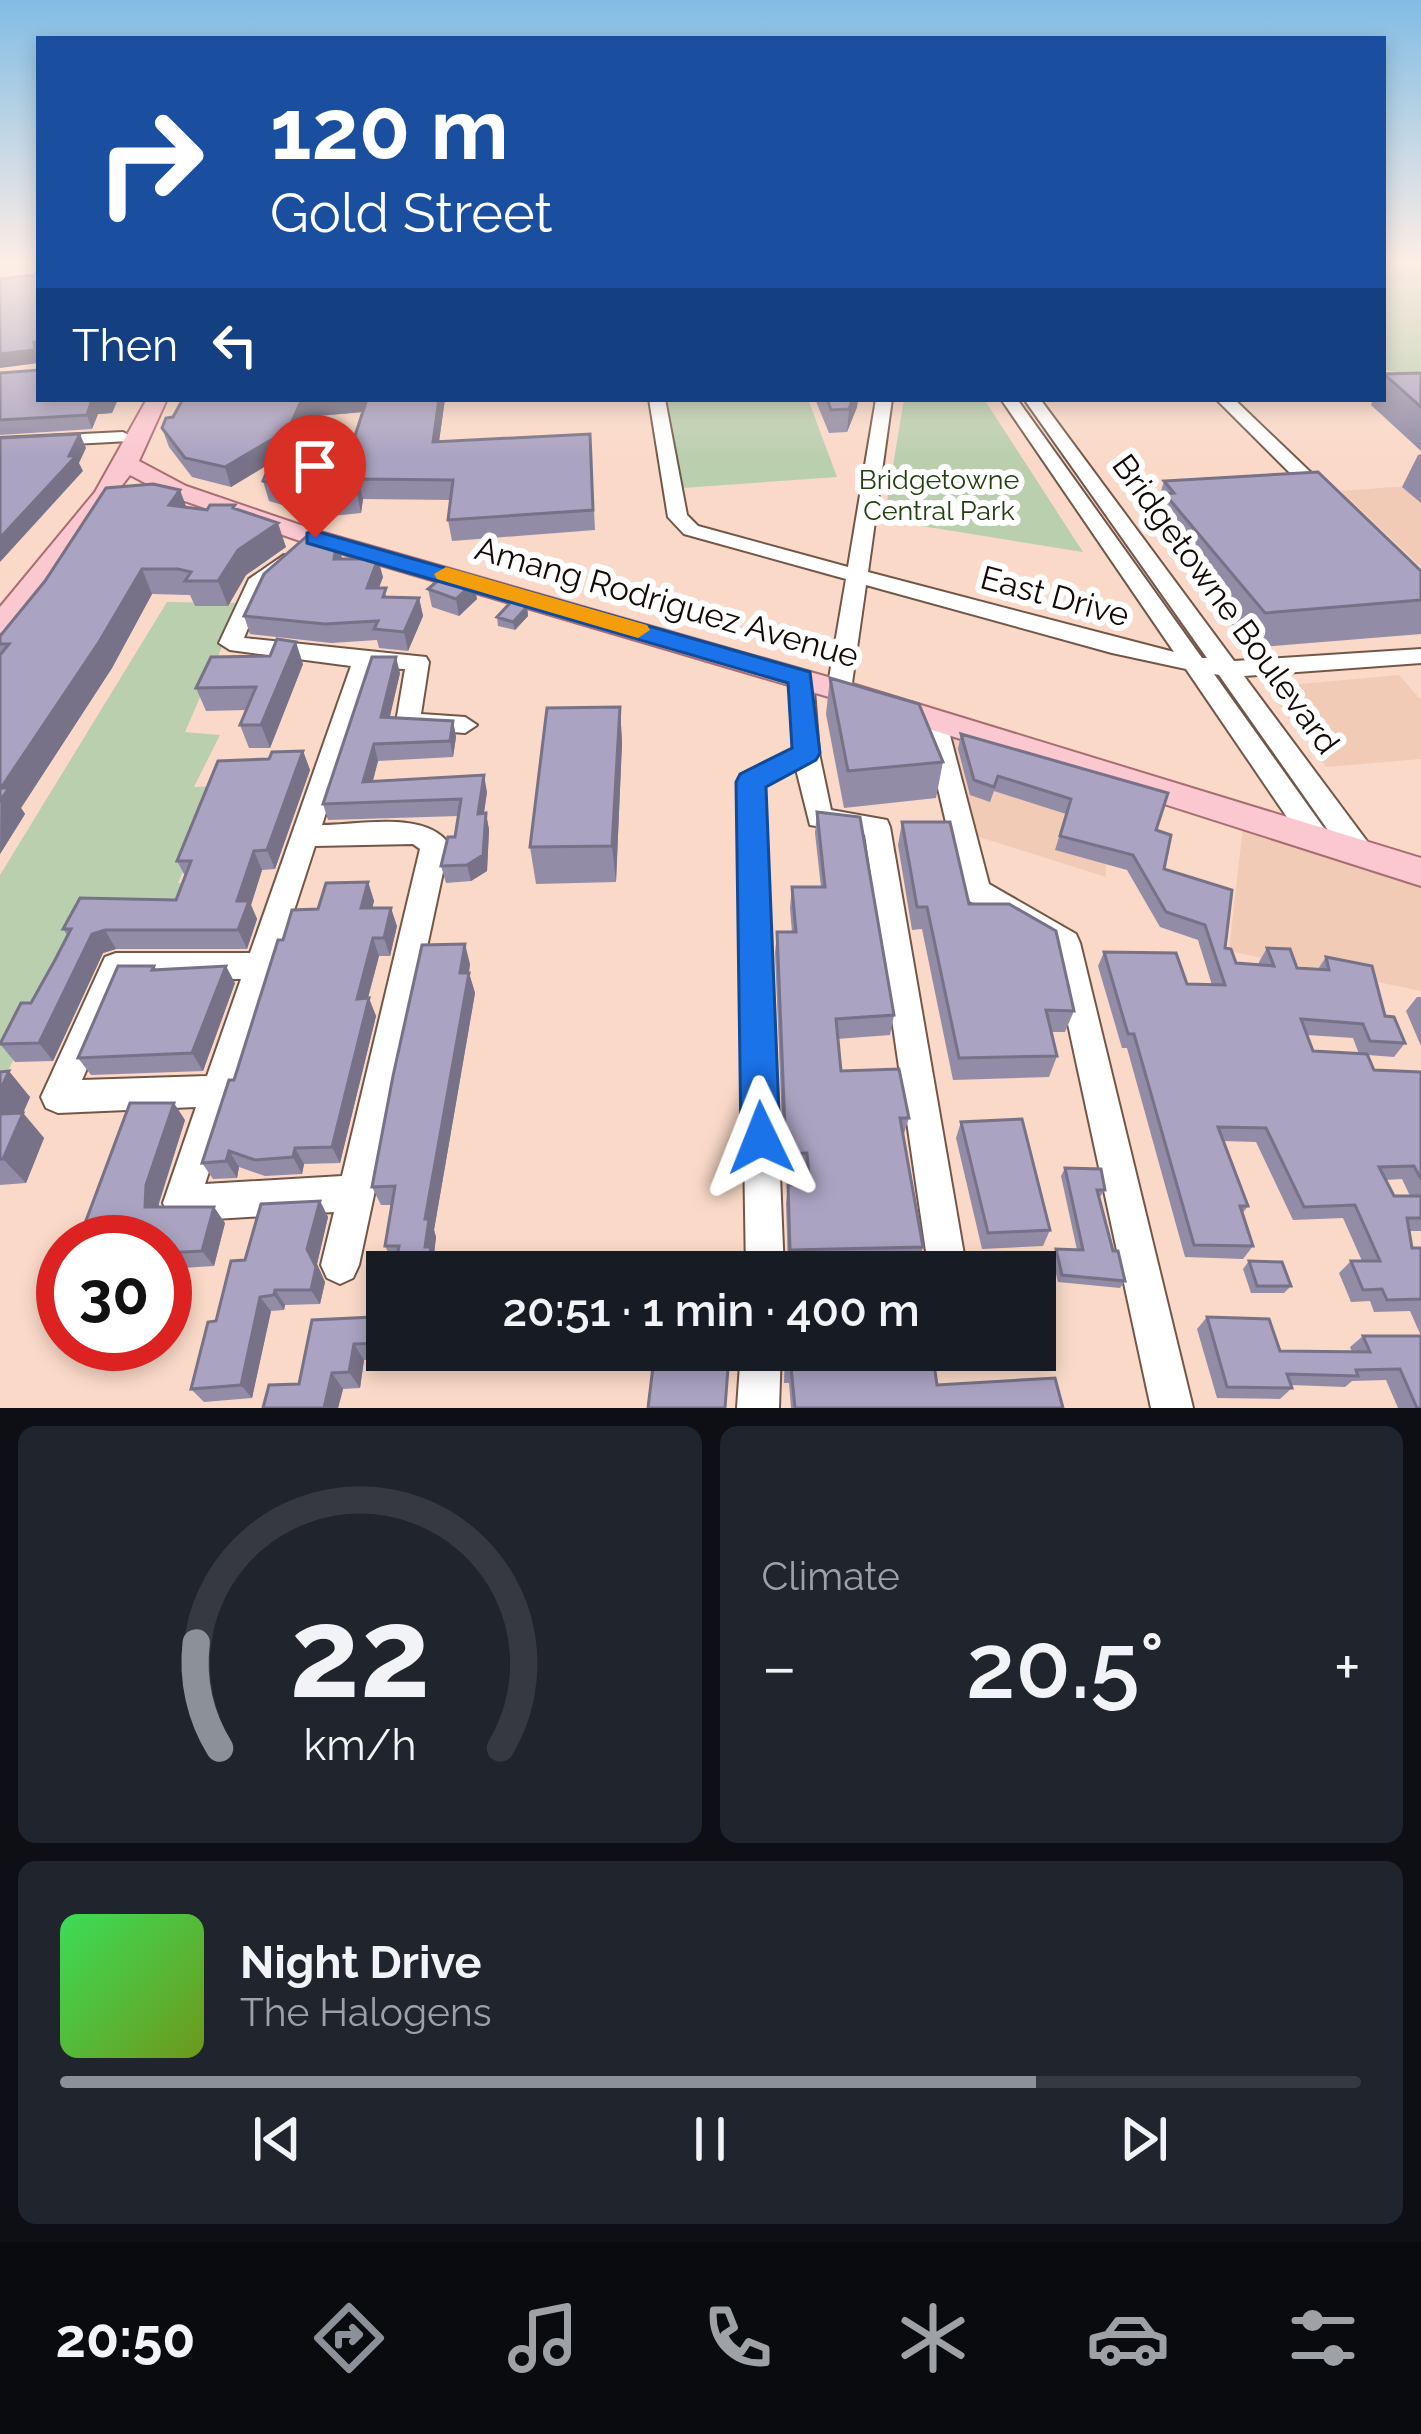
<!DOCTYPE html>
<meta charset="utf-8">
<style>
:root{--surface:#171b24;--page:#20242c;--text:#f1f3f6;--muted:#9ea1a6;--line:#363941;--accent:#8c9099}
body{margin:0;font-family:Raleway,sans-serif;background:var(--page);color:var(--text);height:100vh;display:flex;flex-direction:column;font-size:45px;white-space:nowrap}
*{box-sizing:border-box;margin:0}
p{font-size:39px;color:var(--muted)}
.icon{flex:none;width:66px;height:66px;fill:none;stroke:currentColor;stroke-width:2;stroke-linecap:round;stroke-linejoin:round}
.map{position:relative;height:1408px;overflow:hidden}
.side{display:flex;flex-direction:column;gap:18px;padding:18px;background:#0d0f14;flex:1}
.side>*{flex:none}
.guide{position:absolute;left:36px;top:36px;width:1350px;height:366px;border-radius:0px;box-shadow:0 6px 18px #0003;background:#1a4fa0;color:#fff;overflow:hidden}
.speed{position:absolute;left:36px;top:1215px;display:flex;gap:24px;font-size:60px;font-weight:700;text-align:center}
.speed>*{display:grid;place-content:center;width:156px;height:156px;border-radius:50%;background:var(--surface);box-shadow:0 6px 18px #0003;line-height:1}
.speed .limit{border:18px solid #d22;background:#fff;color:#111}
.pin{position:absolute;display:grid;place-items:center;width:102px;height:102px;color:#fff;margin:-123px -51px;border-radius:50% 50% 50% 0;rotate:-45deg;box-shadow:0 0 12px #0007}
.pin .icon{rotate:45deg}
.me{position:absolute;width:132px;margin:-66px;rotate:358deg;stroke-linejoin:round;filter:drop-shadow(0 0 9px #0008)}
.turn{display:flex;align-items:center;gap:42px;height:252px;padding:0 36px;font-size:54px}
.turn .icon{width:156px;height:156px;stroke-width:2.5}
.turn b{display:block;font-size:84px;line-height:102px}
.then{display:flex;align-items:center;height:114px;padding:0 36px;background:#0003;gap:24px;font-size:45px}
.big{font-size:90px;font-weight:600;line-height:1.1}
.side .widget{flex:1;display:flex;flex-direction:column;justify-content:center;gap:18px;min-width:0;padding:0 42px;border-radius:18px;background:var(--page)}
.side .dial{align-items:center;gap:0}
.dial svg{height:312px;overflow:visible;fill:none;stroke:var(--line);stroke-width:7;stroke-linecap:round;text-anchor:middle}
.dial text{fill:var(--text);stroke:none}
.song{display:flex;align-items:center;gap:36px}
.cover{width:144px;height:144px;border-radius:18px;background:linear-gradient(135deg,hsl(130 70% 55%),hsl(80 70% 35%))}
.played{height:12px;border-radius:6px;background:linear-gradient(90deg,var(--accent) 75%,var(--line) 75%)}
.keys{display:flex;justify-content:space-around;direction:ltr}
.heat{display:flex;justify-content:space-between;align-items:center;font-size:66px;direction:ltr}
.side .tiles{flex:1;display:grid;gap:18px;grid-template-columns:1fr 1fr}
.widget:last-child{grid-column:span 2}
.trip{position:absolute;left:366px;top:1251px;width:690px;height:120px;border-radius:0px;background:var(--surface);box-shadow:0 6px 18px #0003;font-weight:600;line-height:120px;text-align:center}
.tab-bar{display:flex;height:192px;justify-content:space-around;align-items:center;background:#090b0e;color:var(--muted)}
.tab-bar .icon{width:84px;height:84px}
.tab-bar .active{color:var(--accent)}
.tab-bar b{font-size:54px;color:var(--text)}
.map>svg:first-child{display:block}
</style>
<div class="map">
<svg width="1421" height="1408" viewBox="0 0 1421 1408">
<rect width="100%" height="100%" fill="#fad9c8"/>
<path fill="#f1cbb6" d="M1421 485V567L1341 491Z
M1399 675 1421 700V759L1326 767 1271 694 1278 686Z
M947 737 1107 782 1106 877 976 836Z
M1243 827 1421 884V991L1229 951Z"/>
<path fill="#bacfae" d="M1383 262H1421V379L1383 369Z
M667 399H808L837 477 682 488Z
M904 399H984L1083 552 884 520Z
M167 602 241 603 185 732 220 735 194 787 221 786 178 883 234 886 225 915 88 907 8 1071 0 1072V875Z"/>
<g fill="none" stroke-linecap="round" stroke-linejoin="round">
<defs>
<path id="minor" d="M649 399H665L687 515 698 526 848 567 876 399H892L868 572 1174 652 1001 399H1017L1202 658H1207L1024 399H1040L1234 661 1421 649V663L1244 676 1369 844 1373 852 1369 860 1359 863 1349 860 1219 675 1214 674 1326 831 1330 838 1326 845 1316 848 1306 845 1186 669 1112 653 866 585 851 690 839 698 831 696 827 690 846 579 684 534 668 517Z
M1216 399H1234L1329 490V498H1315Z
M123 432 132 437 129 441 0 448V438Z
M284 555 294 561 265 586 244 638 426 657 429 662 421 714 465 717 477 725 465 733 399 728 396 722 405 669 373 668 322 825C358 825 425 810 449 844L359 1265 353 1278 340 1284 327 1278 321 1265 334 1212 181 1221 168 1216 163 1203 196 1107 58 1113 46 1108 41 1097 105 957 116 953H250L351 666 230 650 219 643 249 579ZM413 844 420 849 342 1176 205 1184 315 846ZM126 979H241L207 1076 82 1080Z
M801 670 813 678 819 753 831 810 887 820 890 827 967 1272H929L865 835 810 825 796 769 764 786 784 1272H746L738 781 742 774 793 749 789 678Z
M934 712 946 720 989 884 1076 934 1080 943 1193 1408H1151L1052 950 966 899 962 891 922 720Z
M741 1350H781L779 1408H737Z"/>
<path id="major" d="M147 399H167L139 461 186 486 324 533 849 683 1421 858V886L829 697 306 543 170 496 130 475 10 631 0 633V607L95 492Z"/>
</defs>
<use href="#minor" stroke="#725748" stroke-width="4"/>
<use href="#major" stroke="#a86d74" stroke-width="4"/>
<use href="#minor" fill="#fff" fill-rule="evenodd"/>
<use href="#major" fill="#fbc8d0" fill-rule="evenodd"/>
</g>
<path fill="#928ca6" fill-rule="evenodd" d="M0 373 39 399H118L112 413 98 414 92 429 0 435Z
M1421 373V451L1371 405 1373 399H1383L1384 374Z
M179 399H445L439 442 590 434 595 530 452 541 448 520 450 500 363 499 361 513 322 517 269 501 263 481 270 463 231 487 192 477 169 447 162 428 173 417 181 404ZM363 412 349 454 324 456 325 453 300 434 307 417Z
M815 399H858L857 407 847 432 829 433Z
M1421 454V503L1402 487 1418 455Z
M1164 481 1421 571V634L1250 648 1155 527 1157 519 1154 515Z
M186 507 207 510 237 509 286 547 246 575 228 606H195L190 595H188L152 594 112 668 21 808 25 814 0 854V636Z
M342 559 383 577 378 588 388 597 419 598 423 616 408 651 379 648 377 640 331 643 250 634 244 616Z
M428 589 477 599 459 616 432 607Z
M527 607 528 616 515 630 498 626 497 617Z
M270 656 303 664 270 748H249L240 725 246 710 206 711 196 688Z
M400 673 389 718 453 721 456 737 453 757 378 761 373 781 487 792 484 814 486 813 489 830 487 871 471 881 446 883 441 866 455 837 459 816 328 820 323 804Z
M830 678 943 762 936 798 844 808 826 714Z
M620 707 622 743 616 882 536 884 530 847Z
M961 734 1156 830 1164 869 1236 963 1259 965V962L1267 948 1297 968 1318 969 1326 957 1385 1016 1405 1043 1394 1057 1368 1055 1374 1070 1421 1072V1231H1409L1412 1248H1421V1336L1410 1311 1374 1312 1370 1301 1351 1302 1339 1273 1351 1261H1362L1343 1218 1293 1220 1256 1142 1223 1141 1248 1206 1242 1214 1253 1246 1243 1259 1185 1257 1127 1048H1122L1098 966 1104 952 1187 984 1212 985 1198 940 1160 927 1127 870 1055 850 1066 814 994 791 990 802 970 795 958 749ZM1307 1035 1353 1038 1359 1054 1313 1051ZM1402 1179 1410 1196H1394L1385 1180Z
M303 751 310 770 275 869 262 870 251 905 257 919 247 949H116L103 953 53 1061 15 1062 0 1044 31 1003 68 936 63 929 176 900 185 876 177 861 269 759Z
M817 812 894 1015 890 1035 837 1039 841 1071 909 1118 903 1137 923 1247 918 1264 788 1268 786 1203 788 1185H806L804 1172H784L775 953 777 932H792L790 908 792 887H821L815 833Z
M902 822 969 904 1074 1011 1065 1032H1051L1057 1056 1049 1077 953 1080 922 929 912 930 898 845Z
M368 882 374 901 372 908 397 926 390 956H379L368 998 376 1016 340 1163 304 1164 302 1174 265 1176 239 1167 237 1178 213 1179 202 1163 234 1080 283 940 318 909Z
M470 964 469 973 475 993 434 1230 436 1237 434 1254 438 1264 437 1272H394L396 1264H394L385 1246 392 1205H381L372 1187Z
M154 966 156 969 235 983 203 1071 91 1075 78 1058Z
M1417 997H1421V1046L1406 1011Z
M0 1072 30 1097 23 1113 44 1138 26 1183 0 1185Z
M185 1120 158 1207 225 1223 214 1266 165 1269V1242H78Z
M961 1122 1050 1230 1043 1246 982 1249 956 1138Z
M1065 1168 1105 1190 1099 1198 1113 1251 1125 1281 1120 1288 1058 1282 1052 1257 1056 1249 1077 1250 1061 1176Z
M320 1201 328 1217 317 1264 325 1282 320 1304 285 1305 284 1310 271 1311 252 1398 204 1402 191 1389 216 1321 245 1260Z
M1249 1261 1291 1286 1284 1293H1251L1243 1269Z
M387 1292V1350H426L425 1357 364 1360 360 1388 343 1389 338 1408H263L299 1384 373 1317Z
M1207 1317 1280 1351 1352 1352 1350 1347 1363 1336H1421V1408H1398L1386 1380 1352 1381 1345 1387 1291 1385 1292 1388 1280 1399 1217 1398 1197 1329Z
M785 1350H978L971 1365 934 1366 937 1385 1063 1408H791L789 1383H784Z"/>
<path fill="#777287" d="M34 342H39V363L0 368V354Z
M118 399 112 413 98 414 92 429 87 415 92 400Z
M302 399H370L373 411 307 417 294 449 231 487 225 467Z
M439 399H445L436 462 433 442Z
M853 399H858L857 407 847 432 849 409Z
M80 434 86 448 79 463 83 471 0 562V538L69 456Z
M320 434 325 453 316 476 311 456Z
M358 479 363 499 361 513 357 493Z
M180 490 189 514 169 505Z
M278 523 286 547 246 575 228 606 218 581 238 550Z
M337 540 342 558 334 559Z
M378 559 383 577 372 607 367 588Z
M142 569 152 594 112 668 21 808 25 814 0 854 1 788Z
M474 582 477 599 459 616 456 599Z
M419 598 423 616 408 651 404 632Z
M527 607 528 616 515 630 513 622Z
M296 642 303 664 270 748 261 725Z
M396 657 400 673 386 734 381 717Z
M620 707 622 743 616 882 612 846Z
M453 721 456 737 453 757 450 741Z
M374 744 378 761 368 798 363 782Z
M303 751 310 770 275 869 267 850Z
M484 775 487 792 481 830 478 814Z
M486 813 489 830 487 871 471 881 467 865Z
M254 851 262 870 251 905 257 919 247 949 238 930 237 901Z
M368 882 374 901 368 926 361 908Z
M391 908 397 926 390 956 384 938Z
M105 930 116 949 103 953 53 1061 39 1043 92 934Z
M373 938 379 956 363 1016 357 999Z
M465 944 470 964 465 994 460 973Z
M226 966 235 983 203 1071 192 1053Z
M469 973 475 993 434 1230 436 1237 434 1254 438 1264 437 1272H427L425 1219Z
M369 998 376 1016 340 1163 332 1147Z
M9 1071 30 1097 23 1113 44 1138 26 1183 3 1159 0 1127V1091Z
M174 1103 185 1120 159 1202 158 1222 145 1207 146 1185Z
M295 1148 304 1164 302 1174 293 1157Z
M229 1151 239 1167 237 1178 226 1161Z
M320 1201 328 1217 317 1264 325 1282 320 1304 311 1290 307 1249Z
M214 1207 225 1223 214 1266 202 1251Z
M275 1290 285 1305 284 1310 274 1295Z
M260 1297 271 1311 252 1398 241 1385Z
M354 1344 364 1360 360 1388 349 1372Z
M332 1373 343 1389 338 1408H324Z"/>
<path fill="#aaa3c1" stroke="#777287" stroke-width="3" d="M39 269V342H34L35 350 0 354V279L34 275Z
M39 370V399H107L92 400 87 415 0 420V373Z
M1421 373V407L1384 374Z
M183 399H302L288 430 225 467 185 458 162 428 166 418 173 417Z
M367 399H439L433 442 590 434 593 510 448 520 453 480 358 479 357 493 317 497 263 481 282 435 320 434 311 456 349 454Z
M827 399H853L849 409 831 410Z
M80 434 69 456H76L0 538V438Z
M1318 472 1421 571V600L1265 613 1165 494 1174 493 1164 481Z
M153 484 180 490 169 505 207 510 210 505H235L233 508 278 523 238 550 218 581H185L191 572 178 569H142L99 642 1 788H9L0 801V655L9 644H0V636L45 581 106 488Z
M307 536 337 540 334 559H378L367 588H386L383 597 419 598 404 632 374 629 378 621 325 624 244 616 264 574Z
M447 573 474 582 456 599 428 589Z
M511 602 527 607 513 622 497 617Z
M277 639 296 642 261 725H240L256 687 196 688 211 657 270 656Z
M372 657H396L381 717 453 721 450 741 374 744 363 782 484 775 478 814 486 813 483 855 467 865 441 866 448 837H455L461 799 323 804Z
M830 678 919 704 943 762 848 771Z
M620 707 612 846 530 847 547 708Z
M961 734 1168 793 1156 830 1171 835 1164 869 1232 890 1225 948 1231 949 1236 963 1274 966 1267 948 1290 949 1297 968 1329 970 1326 957 1372 966 1385 1016 1394 1017 1405 1043 1370 1041 1363 1024 1301 1019 1313 1051 1367 1054 1374 1070 1421 1072V1179L1414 1166 1379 1167 1394 1196H1421V1218H1407L1412 1248H1421V1299L1387 1300 1382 1289 1363 1290 1351 1261H1380L1355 1205 1304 1207 1266 1128 1218 1127 1248 1206H1240L1253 1246 1194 1245 1134 1034H1128L1104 952 1176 953 1187 984 1225 985 1205 925 1166 912 1133 855 1060 836 1071 799 998 776 994 787 974 780Z
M303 751 267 850 254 851 237 901H249L238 930H105L92 934 39 1043 0 1044 21 1003H31L55 960 71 929H63L80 898 176 900 191 861H177L218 761 269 759 272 752Z
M817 812 860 817 894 1015 836 1019 841 1071 899 1069 909 1118H900L923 1247 790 1250 788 1185H810L807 1153 786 1154 777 932H796L792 887H825Z
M902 822H950L969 904H1009L1056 931 1074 1011 1046 1010 1057 1056 959 1058 927 907H917Z
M368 882 361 908H391L384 938H373L357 999 369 998 332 1147 295 1148 293 1157 255 1160 229 1151 226 1161 202 1163 229 1080H234L278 940H283L292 910 318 909 326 883Z
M465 944 460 973H469L425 1219H429L425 1247H431L427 1272H394L399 1246H385L395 1186 372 1187 393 1076 422 945Z
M118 966H154L152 970 226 966 192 1053 78 1058Z
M9 1071 0 1091V1072Z
M130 1103H174L146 1185 145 1207H214L202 1251 165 1253V1242H78Z
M23 1113 3 1159H0V1114Z
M1022 1119 1050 1230 988 1233 961 1122Z
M1065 1168 1101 1169 1105 1190H1097L1113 1251H1118L1125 1281 1062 1275 1056 1249 1083 1250Z
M320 1201 307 1249 316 1267 311 1290H275L274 1295 260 1297 241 1385 191 1389 208 1322 216 1321 231 1261 245 1260 261 1204Z
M662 1254 738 1259V1272H660Z
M1249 1261 1282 1262 1291 1286H1257Z
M387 1292V1343L354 1344 349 1372 332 1373 324 1408H263L269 1385 299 1384 312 1320 373 1317 377 1293Z
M1207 1317 1269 1319 1280 1351 1370 1352 1363 1336H1421V1408H1417L1400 1369 1356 1370 1358 1376 1287 1374 1292 1388 1227 1387Z
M655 1350H675L673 1362 728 1368 725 1408H648Z
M787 1350H945H932L937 1385 1055 1378 1063 1408H795L791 1367H787Z"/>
<linearGradient id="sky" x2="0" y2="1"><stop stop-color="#81bce4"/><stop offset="0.57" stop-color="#fdeee6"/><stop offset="1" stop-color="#fdeee6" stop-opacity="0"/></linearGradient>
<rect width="1421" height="459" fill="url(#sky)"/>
<path fill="#1a73e8" stroke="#114b97" stroke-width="3" d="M315 531 810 672 820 753 816 760 766 787 780 1138 775 1152 761 1157 747 1152 741 1138 736 782 740 774 792 748 788 683 307 543V533Z"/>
<path fill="#f59e0b" d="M446 567 647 625 650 630 638 638 437 579 434 574Z"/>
<g text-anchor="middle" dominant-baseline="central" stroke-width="12" stroke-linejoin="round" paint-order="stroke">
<g font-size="27" fill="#23400e" stroke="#fff">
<text x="939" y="479">Bridgetowne<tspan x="939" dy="31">Central Park</tspan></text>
</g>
<g font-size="33" fill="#130905" stroke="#fff">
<text transform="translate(1055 596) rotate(15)">East Drive</text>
<text transform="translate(667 602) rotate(16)">Amang Rodriguez Avenue</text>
<text transform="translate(1226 604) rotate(54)">Bridgetowne Boulevard</text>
</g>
</g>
</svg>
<div class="speed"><div class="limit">30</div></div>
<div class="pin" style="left:315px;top:538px;background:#d93025"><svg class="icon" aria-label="arrive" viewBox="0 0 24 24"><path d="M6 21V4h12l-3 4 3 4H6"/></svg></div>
<svg class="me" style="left:761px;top:1138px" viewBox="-20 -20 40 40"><path d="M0-17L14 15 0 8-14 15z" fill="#1a73e8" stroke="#fff" stroke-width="4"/></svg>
<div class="trip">20:51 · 1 min · 400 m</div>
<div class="guide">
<div class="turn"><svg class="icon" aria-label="right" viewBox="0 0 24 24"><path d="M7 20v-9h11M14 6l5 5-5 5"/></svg><div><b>120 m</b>Gold Street</div></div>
<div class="then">Then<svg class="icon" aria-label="left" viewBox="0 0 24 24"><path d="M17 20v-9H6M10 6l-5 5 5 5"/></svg></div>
</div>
</div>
<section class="side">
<div class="tiles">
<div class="widget dial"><svg viewBox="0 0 100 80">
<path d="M14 69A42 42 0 1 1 86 69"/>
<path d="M14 69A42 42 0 0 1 8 42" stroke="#8c9099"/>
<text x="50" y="56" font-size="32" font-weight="700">22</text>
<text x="50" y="72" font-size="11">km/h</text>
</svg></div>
<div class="widget"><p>Climate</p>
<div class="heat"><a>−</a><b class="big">20.5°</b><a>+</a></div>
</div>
<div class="widget">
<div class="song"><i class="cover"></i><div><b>Night Drive</b><p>The Halogens</p></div></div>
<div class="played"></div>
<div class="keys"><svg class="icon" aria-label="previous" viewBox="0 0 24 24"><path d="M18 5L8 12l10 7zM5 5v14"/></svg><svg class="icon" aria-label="pause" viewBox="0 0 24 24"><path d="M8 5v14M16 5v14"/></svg><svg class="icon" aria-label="next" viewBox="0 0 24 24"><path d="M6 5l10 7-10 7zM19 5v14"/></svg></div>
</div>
</div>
</section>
<nav class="tab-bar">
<b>20:50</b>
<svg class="icon active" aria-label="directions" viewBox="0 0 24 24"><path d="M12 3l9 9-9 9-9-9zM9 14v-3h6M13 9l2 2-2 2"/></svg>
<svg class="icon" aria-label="music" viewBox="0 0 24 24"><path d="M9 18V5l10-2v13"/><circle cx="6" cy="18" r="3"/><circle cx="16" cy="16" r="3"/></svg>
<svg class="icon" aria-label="phone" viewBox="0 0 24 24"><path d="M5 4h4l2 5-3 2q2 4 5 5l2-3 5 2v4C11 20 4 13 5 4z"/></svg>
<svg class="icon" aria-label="climate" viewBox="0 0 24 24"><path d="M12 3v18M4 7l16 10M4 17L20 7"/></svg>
<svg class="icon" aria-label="car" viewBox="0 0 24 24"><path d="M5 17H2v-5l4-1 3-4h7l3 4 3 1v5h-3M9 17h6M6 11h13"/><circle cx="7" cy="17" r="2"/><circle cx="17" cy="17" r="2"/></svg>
<svg class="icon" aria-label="filters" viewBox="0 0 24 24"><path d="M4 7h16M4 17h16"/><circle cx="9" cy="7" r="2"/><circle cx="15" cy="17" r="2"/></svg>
</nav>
